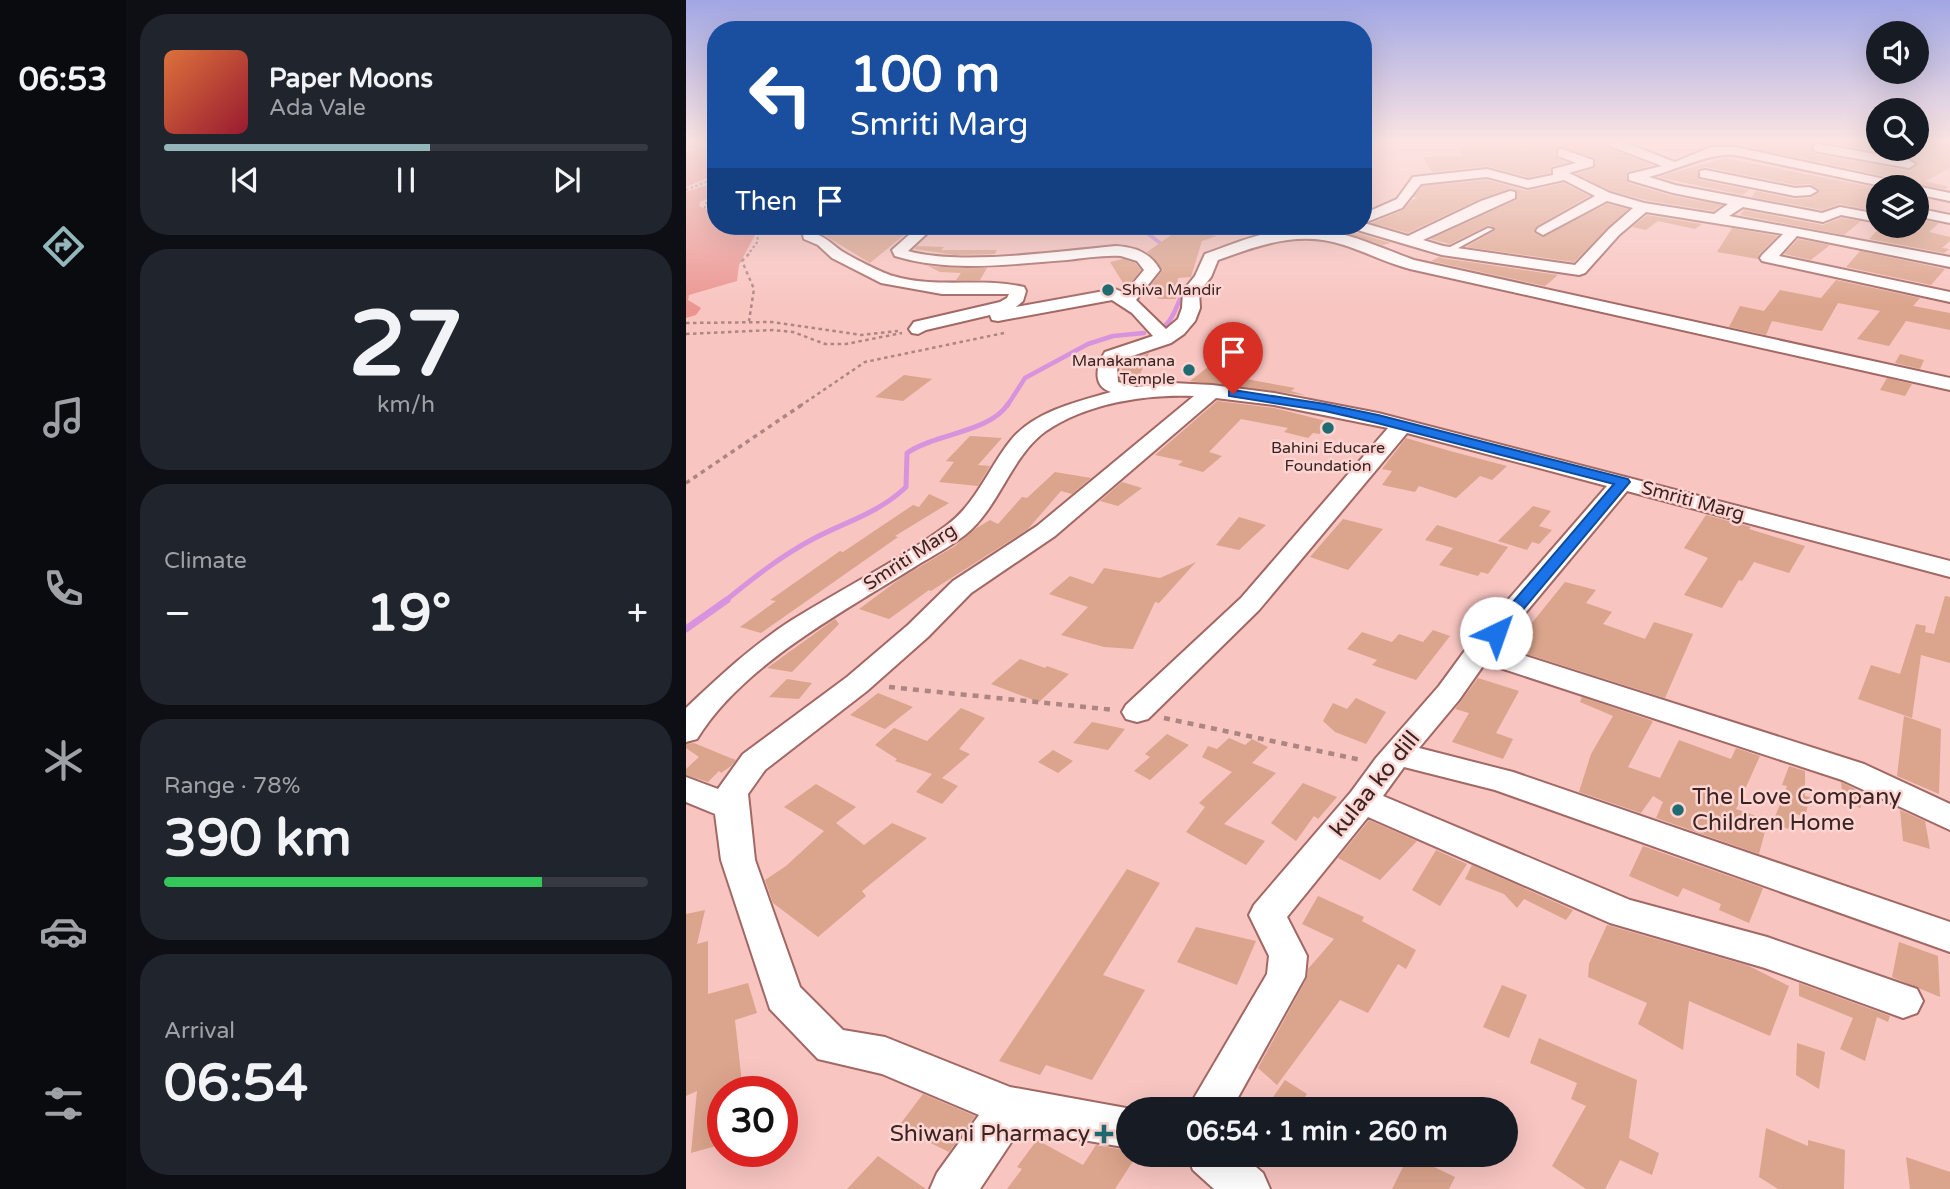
<!DOCTYPE html>
<meta charset="utf-8">
<style>
:root{--surface:#171b24;--page:#20242c;--text:#f1f3f6;--muted:#9ea1a6;--line:#363941;--accent:#92b6ba}
body{margin:0;font-family:"Varela Round",sans-serif;background:var(--page);color:var(--text);height:100vh;display:flex;flex-direction:column;font-size:26px;white-space:nowrap}
*{box-sizing:border-box;margin:0}
p{font-size:23px;color:var(--muted)}
.icon{flex:none;width:38px;height:38px;fill:none;stroke:currentColor;stroke-width:2;stroke-linecap:round;stroke-linejoin:round}
.map{position:relative;flex:1;overflow:hidden}
.panel{display:flex;flex-direction:column;gap:14px;padding:14px;background:#0d0f14;width:560px}
.panel>*{flex:none}
.guide{position:absolute;left:21px;top:21px;width:665px;height:214px;border-radius:28px;box-shadow:0 7px 28px #0002;background:#1a4fa0;color:#fff;overflow:hidden}
.buttons{position:absolute;left:1180px;top:21px;display:grid;gap:14px}
.buttons a{display:grid;place-items:center;width:63px;height:63px;border-radius:50%;background:var(--surface);box-shadow:0 7px 28px #0002;font-size:35px}
.speed{position:absolute;left:21px;top:1076px;display:flex;gap:14px;font-size:35px;font-weight:700;text-align:center}
.speed>*{display:grid;place-content:center;width:91px;height:91px;border-radius:50%;background:var(--surface);box-shadow:0 7px 28px #0002;line-height:1}
.speed .limit{border:10px solid #d22;background:#fff;color:#111}
.pin{position:absolute;display:grid;place-items:center;width:60px;height:60px;color:#fff;margin:-72px -30px;border-radius:50% 50% 50% 0;rotate:-45deg;box-shadow:0 0 7px #0007}
.pin .icon{rotate:45deg}
.me{position:absolute;width:77px;margin:-38px;rotate:42deg;stroke-linejoin:round;filter:drop-shadow(0 0 5px #0008)}
.turn{display:flex;align-items:center;gap:24px;height:147px;padding:0 28px;font-size:32px}
.turn .icon{width:91px;height:91px;stroke-width:2.5}
.turn b{display:block;font-size:49px;line-height:60px}
.then{display:flex;align-items:center;height:66px;padding:0 28px;background:#0003;gap:14px;font-size:26px}
.big{font-size:52px;font-weight:700;line-height:1.1}
.panel .tile{flex:1;display:flex;flex-direction:column;justify-content:center;gap:10px;min-width:0;padding:0 24px;border-radius:28px;background:var(--page)}
.panel .dial{align-items:center;gap:0}
.dial b{font-size:91px;line-height:1}
.song{display:flex;align-items:center;gap:21px}
.cover{width:84px;height:84px;border-radius:10px;background:linear-gradient(135deg,hsl(20 70% 55%),hsl(350 70% 35%))}
.played{height:7px;border-radius:4px;background:linear-gradient(90deg,var(--accent) 55%,var(--line) 55%)}
.keys{display:flex;justify-content:space-around;direction:ltr}
.heat{display:flex;justify-content:space-between;align-items:center;font-size:38px;direction:ltr}
.charge{height:10px;border-radius:5px;background:linear-gradient(90deg,#34c759 78%,var(--line) 0)}
.trip{position:absolute;left:430px;top:1097px;width:402px;height:70px;border-radius:35px;background:var(--surface);box-shadow:0 7px 28px #0002;font-weight:700;line-height:70px;text-align:center}
main{display:flex;flex:1;min-height:0}
.tabs{display:flex;flex-direction:column;width:126px;justify-content:space-around;align-items:center;background:#090b0e;color:var(--muted)}
.tabs .icon{width:49px;height:49px}
.tabs .on{color:var(--accent)}
.tabs b{font-size:32px;color:var(--text)}
.map>svg:first-child{display:block}
</style>
<main>
<nav class="tabs">
<b>06:53</b>
<svg class="icon on" aria-label="directions" viewBox="0 0 24 24"><path d="M12 3l9 9-9 9-9-9zM9 14v-3h6M13 9l2 2-2 2"/></svg>
<svg class="icon" aria-label="music" viewBox="0 0 24 24"><path d="M9 18V5l10-2v13"/><circle cx="6" cy="18" r="3"/><circle cx="16" cy="16" r="3"/></svg>
<svg class="icon" aria-label="phone" viewBox="0 0 24 24"><path d="M5 4h4l2 5-3 2q2 4 5 5l2-3 5 2v4C11 20 4 13 5 4z"/></svg>
<svg class="icon" aria-label="climate" viewBox="0 0 24 24"><path d="M12 3v18M4 7l16 10M4 17L20 7"/></svg>
<svg class="icon" aria-label="car" viewBox="0 0 24 24"><path d="M5 17H2v-5l4-1 3-4h7l3 4 3 1v5h-3M9 17h6M6 11h13"/><circle cx="7" cy="17" r="2"/><circle cx="17" cy="17" r="2"/></svg>
<svg class="icon" aria-label="filters" viewBox="0 0 24 24"><path d="M4 7h16M4 17h16"/><circle cx="9" cy="7" r="2"/><circle cx="15" cy="17" r="2"/></svg>
</nav>
<section class="panel">
<div class="tile">
<div class="song"><i class="cover"></i><div><b>Paper Moons</b><p>Ada Vale</p></div></div>
<div class="played"></div>
<div class="keys"><svg class="icon" aria-label="previous" viewBox="0 0 24 24"><path d="M18 5L8 12l10 7zM5 5v14"/></svg><svg class="icon" aria-label="pause" viewBox="0 0 24 24"><path d="M8 5v14M16 5v14"/></svg><svg class="icon" aria-label="next" viewBox="0 0 24 24"><path d="M6 5l10 7-10 7zM19 5v14"/></svg></div>
</div>
<div class="tile dial"><b>27</b><p>km/h</p></div>
<div class="tile"><p>Climate</p>
<div class="heat"><a>−</a><b class="big">19°</b><a>+</a></div>
</div>
<div class="tile"><p>Range · 78%</p><b class="big">390 km</b><div class="charge"></div></div>
<div class="tile"><p>Arrival</p><b class="big">06:54</b></div>
</section>
<div class="map">
<svg width="1264" height="1189" viewBox="0 0 1264 1189">
<rect width="100%" height="100%" fill="#f8c5c1"/>
<path fill="#ea9590" d="M0 140H30V174L0 187Z
M30 182V195L14 202 13 206 30 214V226H65L69 235 53 265 51 281 3 295 2 300 15 308 10 315 0 318V192Z"/>
<g fill="none" stroke-linecap="round" stroke-linejoin="round">
<path stroke="#d793dd" stroke-width="3.5" d="M452 226 478 246"/>
<path stroke="#d793dd" stroke-width="4.5" d="M479 326C492 313 491 299 501 287
M321 406 339 378 402 344 427 336 458 333"/>
<path stroke="#d793dd" stroke-width="5" d="M39 601C67 578 95 556 127 539 159 522 193 513 220 487L221 453C250 433 303 433 322 404"/>
<path stroke="#d793dd" stroke-width="7" d="M0 629 41 600"/>
</g>
<path fill="#dba48c" fill-rule="evenodd" d="M840 140H921L923 148 967 165 941 172 942 183 986 196 1036 205 1027 211 959 200 925 191 890 174 909 168V158L877 147 870 148 869 156 881 163 866 166 864 173 842 177 801 166 746 172 737 157 777 156 772 147 849 145Z
M1065 140H1192V149H1230V140H1264V168L1239 181 1263 187 1258 189 1225 184 1223 181 1065 148ZM1132 141 1223 157 1231 165 1223 171 1128 154 1126 143Z
M1039 158 1192 188V208L1188 211 1154 204 1136 210 1066 197 1070 191 1108 199 1124 198 1133 190 1124 184 1109 185 1020 167 1012 169 1013 180 1064 190 1056 195 972 177Z
M801 180 841 191 878 183 903 196 851 226 847 232 856 237 921 204 942 209 888 262 780 247 808 231 809 228 803 225 764 244 744 239 830 200 831 190 825 188 794 199 722 233 686 223 717 210 726 200 731 198 728 197 736 186Z
M1058 210 1137 225 1155 218 1175 221 1158 235 1054 215Z
M961 215 1016 224 1009 229 972 221 960 230 946 227Z
M1230 219 1253 223 1243 232 1264 237V241L1256 248 1263 249 1258 253 1183 239 1195 226H1230Z
M149 226H229L184 263 138 235Z
M636 226H663L667 232 705 243 697 245Z
M1046 228 1092 236 1074 253 1072 259 1031 252Z
M491 231 531 236 516 241 505 277 492 278 490 299H473L464 294H458L477 270 461 252Z
M1112 239 1144 245 1125 260 1098 254Z
M231 246 258 247 255 250H311L309 254 269 255 228 249Z
M1174 251 1259 269 1245 285 1160 267Z
M753 257 756 258 872 275 859 286 745 261Z
M437 259 449 263 455 270 442 286H439L424 262Z
M242 266 272 268H301L294 280H270L275 273 254 272Z
M1150 280 1234 298 1227 306 1264 313V330L1220 321 1203 346 1171 339 1194 311 1152 303 1136 331 1086 321 1080 335 1043 327 1054 306 1078 311 1094 290 1135 298Z
M463 353 450 384 435 380 436 362Z
M1214 354 1238 360 1234 369 1209 363Z
M522 367 563 377 560 379 609 388 605 391 619 395 504 381Z
M218 375 246 379 217 401 189 397Z
M1201 378 1226 384 1219 396 1194 390Z
M531 401 588 408 640 421 636 424 634 434 627 433 622 438 598 432 602 428 555 419 523 452 536 456 517 472 492 465 497 461 469 455Z
M284 436 316 438 292 465 304 466 292 486 253 482 268 462 260 461Z
M720 438 764 451 821 466 806 480 794 476 770 498 733 486 729 492 696 485 706 471 696 469Z
M369 472 405 478 386 494 375 491 342 529 245 591 243 590 203 619 173 609 215 578 269 546 289 529 304 520 312 524 336 497 341 498Z
M436 482 456 488 432 506 414 501Z
M243 494 263 503 209 536 212 537 75 633 54 627 90 601 84 600 154 551 157 552 227 505 233 507Z
M847 506 865 511 853 526 866 530 853 544 846 542 841 550 812 541Z
M1020 515 1065 527 1063 529 1119 546 1103 573 1068 562 1056 581 1053 580 1036 608 998 595 1022 558 998 548Z
M553 517 580 525 553 550 530 545Z
M657 519 697 529 662 570 624 557Z
M751 525 822 547 802 574 795 572 792 576 753 565 767 548 739 540Z
M510 562 473 603 469 602 447 649 418 647 375 635 402 607 363 594 384 576 407 584 418 568 474 578Z
M879 582 910 590 900 603 926 612 917 624 959 639 968 622 1007 634 979 698 825 649Z
M1259 596 1264 597V663L1235 655 1226 718 1172 699 1185 665 1214 674 1230 624 1240 626 1239 632 1248 634Z
M149 619 153 624 106 672 81 668Z
M747 630 764 636 730 680 686 665 691 660 661 649 676 632 706 642 713 634 737 642Z
M334 659 359 668 361 666 383 674 353 702 305 684Z
M792 678 833 691 810 733 827 739 817 759 766 742 783 713 769 709Z
M101 679 126 683 113 699 83 697Z
M192 693 227 707 199 729 164 715Z
M896 697 967 721 942 767 974 778 993 740 1045 759 1050 748 1074 756 1050 809 1082 820 1073 854 970 818 977 802 967 796 955 813 893 792 905 754 927 716 894 702Z
M670 698 700 712 680 744 649 732 637 721 647 703 661 709Z
M275 708 299 718 273 749 284 754 256 778 272 786 256 804 230 792 246 774 209 761 211 759 189 745 208 728 241 741Z
M1218 716 1255 729 1253 794 1211 776Z
M406 722 439 729 422 750 387 743Z
M481 734 503 745 464 780 448 771 464 757 459 754Z
M543 738 559 745 566 739 582 747 566 763 590 773 538 824 579 841 560 865 500 832 519 807 513 803 546 772 516 757 522 746 531 749Z
M8 743 37 755 50 760 45 766 35 773 33 771 22 782 0 775V769L13 757 0 748V744Z
M367 750 387 761 372 773 352 762Z
M1103 766 1119 771V796L1124 797 1119 817 1107 813 1102 829 1087 822 1101 786 1096 785Z
M1155 782 1173 791 1175 808 1157 803Z
M617 783 651 797 632 819 628 816 610 841 585 823Z
M130 784 170 807 150 823 178 845 206 823 241 838 176 891 180 896 132 937 87 903 79 880 100 866 138 831 98 807Z
M1214 810 1239 821 1244 849 1217 841Z
M683 820 731 841 694 880 652 858Z
M957 846 1077 888 1063 923 1033 910 1035 904 997 888 992 897 943 876Z
M750 850 781 864 754 906 726 890Z
M786 865 887 910 880 920 838 899 831 908 818 894 779 879Z
M441 869 474 883 417 975 459 990 406 1080 360 1065 354 1075 313 1061Z
M632 896 678 917 676 921 730 950 720 969 712 964 682 1013 654 1000 591 1085 572 1068 621 978 622 969 648 939 616 924Z
M19 910 11 944 22 941V994L62 983 71 1013 49 1020 57 1092H37V1144L5 1153 11 1091 0 1096V914Z
M921 925 1063 966 1103 986 1084 1036 1003 1001 997 1050 952 1024 961 1003 902 977 903 964Z
M510 927 570 941 551 985 491 962Z
M1213 942 1252 956 1254 997 1206 977Z
M1113 983 1204 1016 1202 1022 1191 1017 1179 1061 1154 1049 1167 1018 1113 996Z
M816 985 841 995 823 1038 797 1027Z
M853 1038 951 1080 943 1138 973 1153 966 1175 934 1160 919 1189H900L866 1166 900 1106 885 1099 891 1083 844 1063Z
M1111 1043 1139 1052 1133 1089 1110 1075Z
M599 1080 621 1094 610 1110H578Z
M237 1094 289 1116 263 1152 212 1127Z
M1080 1128 1122 1146V1140L1159 1150 1158 1189H1092L1073 1177Z
M351 1140 397 1165 410 1145 443 1151V1155H451L429 1189H321L336 1169 331 1167Z
M723 1155 769 1177 763 1189H706Z
M192 1156 240 1189H161Z
M1220 1157 1264 1172V1189H1224Z"/>
<g fill="none" stroke-linecap="round" stroke-linejoin="round">
<defs>
<path id="lane" d="M802 228 807 229 763 253 756 251Z"/>
<path id="street" d="M924 140H932L989 162 1025 147H1049L1222 184 1224 187H1200L1049 155C1022 153 991 170 963 177L989 185 1136 213 1154 207 1192 214V222L1155 215 1137 222 1057 207 1043 216 1264 257V267L1111 236 1093 256 1264 292V302L1076 261 1074 258 1076 255 1097 234 960 212 933 235 899 273 893 275 756 255 668 229 666 226H677V214L711 199 727 177 801 169 842 180 867 175V169L890 163 872 156V150L876 149 907 160V166L883 173 924 193 958 203 1028 214 1042 204 987 193 943 180V174L976 166 924 146ZM801 177 842 188 878 180 909 196 852 228 850 231 857 235 921 201 947 208 923 229 889 265 757 246 737 240 829 198V192L824 191 795 201 722 236 678 223 716 208 735 184Z
M1132 144 1223 160 1229 164 1223 168 1128 151V145Z
M1019 170 1109 188 1124 187 1131 191 1124 195 1109 196 1014 177V171Z
M1230 186 1264 193V201L1230 194V187H1225Z
M1230 208 1264 215V223L1230 216Z
M120 226H134L130 234C141 238 148 246 157 252 167 258 196 273 207 276 250 289 295 277 338 287L340 291 337 301 330 307 429 289 439 293 458 270 451 261 435 256C417 255 399 258 381 260 325 264 263 273 209 256L206 250 233 226H249L222 251C274 266 374 251 430 246 449 247 465 253 474 270L450 300 480 329 492 319 496 308 497 291 509 276 519 254C553 242 589 226 625 229 660 231 695 248 728 260L1264 378V390L724 269C701 263 680 252 658 245 613 230 574 245 532 260L525 277 513 292 514 308 509 321 498 334 485 343 434 360 431 366 432 382 450 387 486 383 526 385 588 393 692 413 1264 561V577L941 491 811 647 1178 764 1264 804V830L1156 780 799 663 773 700 733 748 827 772 1264 922V952L809 790 718 767 697 796 944 900 1081 937 1231 989 1237 1001 1231 1013 1217 1018 1079 968 924 923 682 817 601 917 621 956 619 977 545 1110H501L581 974 583 956 563 915 568 905 665 792 690 758 753 686 783 645 921 486 721 433 573 610 462 719 451 722 440 719 436 712 440 705 555 598 702 428 588 405 530 398 369 536 285 593 242 637 181 691 79 770 62 794 69 860 114 987 157 1030 199 1037 324 1087 451 1110H443V1148L334 1129 294 1189H244L251 1173 293 1115 196 1074 132 1059 84 1009 35 860 29 814 0 802V777L32 789 57 754 161 677 222 625 267 581 351 526 508 396C460 394 401 403 360 431 324 457 314 507 279 535 264 547 246 556 230 566 157 612 56 665 11 739L0 742V708C34 676 67 645 106 620 157 588 213 561 261 525 290 504 303 467 325 440 349 411 391 402 425 392 406 386 410 366 419 352L467 336 446 313 426 300 312 321 306 320 304 315 240 330 232 334 226 333 223 329 228 322 314 302 321 298 323 294H256L195 283 146 258 132 245 118 239 116 231Z
M501 1155H556L577 1173 584 1189H528L507 1170Z"/>
</defs>
<use href="#lane" stroke="#a16864" stroke-width="4"/>
<use href="#street" stroke="#a16864" stroke-width="4"/>
<path stroke="#ad8582" stroke-width="2" stroke-dasharray="2.5 2.5" stroke-linecap="butt" d="M1230 145 1264 148
M0 190 30 178
M30 197 19 204V208L30 213
M61 256 72 241 70 226"/>
<path stroke="#ad8582" stroke-width="2.5" stroke-dasharray="3.5 3.5" stroke-linecap="butt" d="M63 254 56 261 68 289 63 321
M0 323 86 322 175 335 212 331
M0 334 87 330 107 332 139 344H160L216 333
M114 406 179 362 318 333"/>
<path stroke="#ad8582" stroke-width="3.5" stroke-dasharray="4.5 4.5" stroke-linecap="butt" d="M0 483 117 404"/>
<path stroke="#ad8582" stroke-width="4.5" stroke-dasharray="6 6" stroke-linecap="butt" d="M203 687 429 710
M478 718 675 760"/>
<use href="#lane" fill="#fff" fill-rule="evenodd"/>
<use href="#street" fill="#fff" fill-rule="evenodd"/>
</g>
<linearGradient id="sky" x2="0" y2="1"><stop stop-color="#a1a7e4"/><stop offset="0.46" stop-color="#fce5e3"/><stop offset="1" stop-color="#fce5e3" stop-opacity="0"/></linearGradient>
<rect width="1264" height="307" fill="url(#sky)"/>
<path fill="#1a73e8" stroke="#114b97" stroke-width="2" d="M547 390 639 404 692 415 942 479 944 482 815 636H804L801 633 804 629 928 484 691 423 639 411 543 396V391Z"/>
<g fill="#1f6b71" stroke="#fcd5d2" stroke-width="2.5">
<circle cx="422" cy="290" r="7"/>
<circle cx="503" cy="370" r="7"/>
<circle cx="642" cy="428" r="7"/>
<circle cx="992" cy="810" r="7"/>
<path d="M414.5 1123.5h7v7h7v7h-7v7h-7v-7h-7v-7h7z"/>
</g>
<g text-anchor="middle" dominant-baseline="central" stroke-width="5" stroke-linejoin="round" paint-order="stroke">
<g font-size="16" fill="#3a2321" stroke="#fcd5d2" text-anchor="start">
<text x="436" y="290">Shiva Mandir</text>
<text x="489" y="361" text-anchor="end">Manakamana<tspan x="489" dy="18">Temple</tspan></text>
<text x="642" y="448" text-anchor="middle">Bahini Educare<tspan x="642" dy="18">Foundation</tspan></text>
</g>
<g font-size="19" fill="#3a2321" stroke="#fcd5d2">
<text transform="translate(1007 501) rotate(15)">Smriti Marg</text>
<text transform="translate(224 557) rotate(-33)">Smriti Marg</text>
</g>
<g font-size="23" fill="#3a2321" stroke="#fcd5d2">
<text transform="translate(689 784) rotate(-51)">kulaa ko dill</text>
</g>
<g font-size="23" fill="#3a2321" stroke="#fcd5d2" text-anchor="start">
<text x="1006" y="797">The Love Company<tspan x="1006" dy="26">Children Home</tspan></text>
<text x="404" y="1134" text-anchor="end">Shiwani Pharmacy</text>
</g>
</g>
</svg>
<div class="buttons">
<a><svg class="icon" aria-label="sound" viewBox="0 0 24 24"><path d="M4 9h4l5-4v14l-5-4H4zM17 9q2 3 0 6"/></svg></a>
<a><svg class="icon" aria-label="search" viewBox="0 0 24 24"><circle cx="10" cy="10" r="6"/><path d="M15 15l6 6"/></svg></a>
<a><svg class="icon" aria-label="layers" viewBox="0 0 24 24"><path d="M12 4l9 5-9 5-9-5zM3 14l9 5 9-5"/></svg></a>
</div>
<div class="speed"><div class="limit">30</div></div>
<div class="pin" style="left:547px;top:394px;background:#d93025"><svg class="icon" aria-label="arrive" viewBox="0 0 24 24"><path d="M6 21V4h12l-3 4 3 4H6"/></svg></div>
<svg class="me" style="left:810px;top:633px" viewBox="-20 -20 40 40"><circle r="19" fill="#fff"/><path d="M0-13L10 11 0 6-10 11z" fill="#1a73e8"/></svg>
<div class="trip">06:54 · 1 min · 260 m</div>
<div class="guide">
<div class="turn"><svg class="icon" aria-label="left" viewBox="0 0 24 24"><path d="M17 20v-9H6M10 6l-5 5 5 5"/></svg><div><b>100 m</b>Smriti Marg</div></div>
<div class="then">Then<svg class="icon" aria-label="arrive" viewBox="0 0 24 24"><path d="M6 21V4h12l-3 4 3 4H6"/></svg></div>
</div>
</div>
</main>
